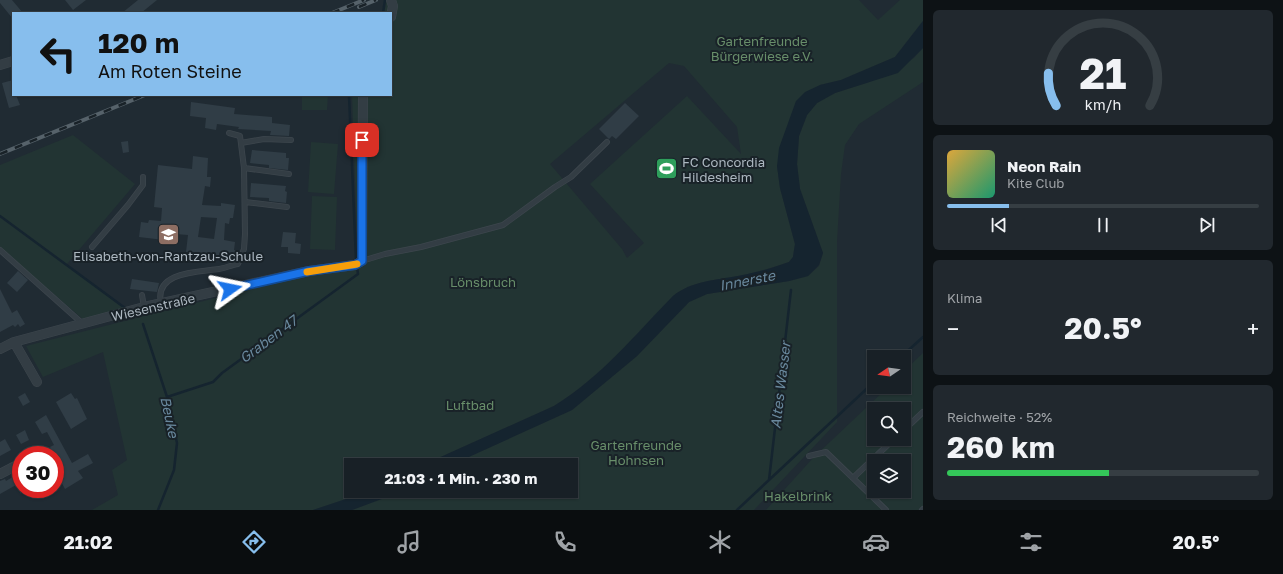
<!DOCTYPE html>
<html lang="de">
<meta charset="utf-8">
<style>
:root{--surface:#182026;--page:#21282e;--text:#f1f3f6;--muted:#9fa3a7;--line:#363e43;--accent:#87beed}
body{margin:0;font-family:"Golos Text",sans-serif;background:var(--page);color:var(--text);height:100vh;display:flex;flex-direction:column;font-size:15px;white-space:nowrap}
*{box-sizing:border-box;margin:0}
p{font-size:13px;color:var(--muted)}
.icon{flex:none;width:22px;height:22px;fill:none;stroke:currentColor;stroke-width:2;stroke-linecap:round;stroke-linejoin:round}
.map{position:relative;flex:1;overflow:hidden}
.details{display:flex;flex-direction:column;gap:10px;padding:10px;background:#0d1215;width:360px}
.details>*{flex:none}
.guide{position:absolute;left:12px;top:12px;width:380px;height:84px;border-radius:0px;box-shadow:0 1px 3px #0004,0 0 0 1px var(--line);background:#87beed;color:#111;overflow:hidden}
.needle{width:26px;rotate:257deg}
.controls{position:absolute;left:867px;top:350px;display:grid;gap:8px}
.controls a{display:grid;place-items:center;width:44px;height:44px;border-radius:0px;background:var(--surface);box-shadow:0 1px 3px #0004,0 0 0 1px var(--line);font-size:20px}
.speed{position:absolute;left:12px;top:446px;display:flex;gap:8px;font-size:20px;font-weight:700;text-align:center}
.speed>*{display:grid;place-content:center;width:52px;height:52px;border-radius:50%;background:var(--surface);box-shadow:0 1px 3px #0004,0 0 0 1px var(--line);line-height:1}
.speed .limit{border:6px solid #d22;background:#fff;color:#111}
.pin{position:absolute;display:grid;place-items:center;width:34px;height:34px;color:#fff;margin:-17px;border-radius:8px;box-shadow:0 2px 6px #0006}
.me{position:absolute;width:44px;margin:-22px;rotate:78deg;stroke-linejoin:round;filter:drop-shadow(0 0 3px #0008)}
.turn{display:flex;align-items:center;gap:14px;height:84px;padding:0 20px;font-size:18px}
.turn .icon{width:52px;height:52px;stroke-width:2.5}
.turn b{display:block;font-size:28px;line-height:34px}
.big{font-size:30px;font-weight:700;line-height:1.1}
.details .card{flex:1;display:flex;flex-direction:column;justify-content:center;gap:6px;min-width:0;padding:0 14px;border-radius:6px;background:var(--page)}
.details .dial{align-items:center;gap:0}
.dial svg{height:104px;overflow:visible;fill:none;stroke:var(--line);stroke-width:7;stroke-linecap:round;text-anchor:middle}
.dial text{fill:var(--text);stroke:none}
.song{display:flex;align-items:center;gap:12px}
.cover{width:48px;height:48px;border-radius:6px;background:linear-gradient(135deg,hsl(40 70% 55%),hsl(160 70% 35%))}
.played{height:4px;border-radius:2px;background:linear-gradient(90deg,var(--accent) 20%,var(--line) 20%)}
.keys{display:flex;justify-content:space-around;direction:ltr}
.heat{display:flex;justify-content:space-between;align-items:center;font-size:22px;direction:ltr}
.charge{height:6px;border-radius:3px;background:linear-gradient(90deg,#34c759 52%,var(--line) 0)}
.trip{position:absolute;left:344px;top:458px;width:234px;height:40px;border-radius:0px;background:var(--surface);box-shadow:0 1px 3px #0004,0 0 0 1px var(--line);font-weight:700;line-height:40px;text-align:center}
.tab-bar{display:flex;height:64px;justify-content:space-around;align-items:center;background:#0a0d0f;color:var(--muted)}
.tab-bar .icon{width:28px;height:28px}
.tab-bar .current{color:var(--accent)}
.tab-bar b{font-size:18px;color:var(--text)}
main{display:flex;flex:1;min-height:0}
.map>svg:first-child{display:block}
</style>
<main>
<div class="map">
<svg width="923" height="510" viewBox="0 0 923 510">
<rect width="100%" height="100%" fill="#202b33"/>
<path fill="#223433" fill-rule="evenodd" d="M384 0H859L878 20 900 0H923V21L895 57 841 80 820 85 777 166 780 188 795 244 793 257 789 262C772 268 755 273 738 276 715 280 692 281 673 296 636 334 600 378 554 406L423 465H351V491H370L313 510H92L118 495 112 470 127 460 103 352 43 377 26 346 302 276 358 268 352 95H391V13H382ZM669 63 684 66 737 127 741 154 687 96 590 184 644 243 627 258 622 249 550 164Z
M923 48V82L859 124 845 145 841 174 837 242V422L754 510H352L403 491H571V465H451L572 410 637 356 689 302 707 294 789 281 808 276 819 266 823 253 800 189 797 164 799 136 807 115 817 103 835 93 869 82 914 58Z
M302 95H328L327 110H302Z
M73 135 135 184 67 264 126 310 85 321 0 248V165Z
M311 142 338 144 334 194 308 192Z
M312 196 337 197 335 250 310 249Z
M923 353V510H766L813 458 888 387H904V371ZM874 409H904V439H874ZM874 461H904V491H874Z"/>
<path fill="#15242f" d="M923 21V48L898 73 835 93 817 103 807 115 799 136 797 164 800 189 823 253 819 265 808 276 789 281 707 294 689 302 637 356 572 410 451 465H423L554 406C600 378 636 334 673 296 692 281 715 280 738 276 755 273 773 268 789 262L793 257 795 244 780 188 777 166 779 148 796 101 805 92 820 85 841 80 895 57Z
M370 491H403L352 510H313Z"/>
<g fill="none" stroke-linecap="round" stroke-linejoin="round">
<path stroke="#15242f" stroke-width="2.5" d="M383 13 385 0
M349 95 356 260
M0 216 125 308
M143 324 167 397 177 443 174 470 158 510
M901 357 923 337
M167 397 213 382 222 373 358 274 357 267
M769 480 874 382
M737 510 769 480 791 290"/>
</g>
<path fill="#303d46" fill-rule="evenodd" d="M0 0H12L23 13H13V19L0 3Z
M65 0H86L73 10Z
M138 0H157L141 13H122Z
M13 80V95H16L20 105 9 108 2 83Z
M191 102 235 108 234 114 272 117V123L290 125 289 136 270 135 271 131 238 129 239 127 217 124 216 130 205 128 206 118 190 116Z
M625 103 639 116 616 139 612 136 609 139 599 129Z
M128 141 129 152 123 153 121 142Z
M252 150 286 153V158H289L288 170 269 168V165L250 163Z
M193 156 208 158 207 177H211L210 187 205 186 202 205 221 206V203L235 205 233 218H230L229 224 225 223 224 240 235 242 234 250 238 251 236 258 186 252 188 235 176 234V237L164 236V240L139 237 141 222 148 223 149 220 161 221 162 208 154 207 158 165 192 169ZM201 217 217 218 214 239 198 237Z
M251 183 286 186 285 191 287 192 286 203 269 201V198L250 197Z
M283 232 296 233 295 243 301 244 300 254 288 253V247H281Z
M18 271 28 280 17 292 7 283Z
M132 279 159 283 157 292 130 289Z
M0 289 12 313 17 310 25 324 20 327 18 324 15 327 13 325 0 332Z
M25 393 30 402 23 406 18 397Z
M71 393 75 399 77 398 87 419 71 429 56 402Z
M46 415 72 463 88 454 93 463 78 471 83 478 65 489 57 474 63 470 50 447 54 445 47 432 42 434 35 422Z
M25 430 29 440 21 444 16 435Z
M5 439 11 450 0 456V442Z
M21 472V494L16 485 0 494V481L5 479 6 481Z"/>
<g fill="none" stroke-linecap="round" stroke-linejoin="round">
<defs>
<path id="lane" d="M241 143 264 139 291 140
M244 168 289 174
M245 202 287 207
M92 247 128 205 143 185V177
M0 250 83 324
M362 261 385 254 421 247 503 225 555 187 571 177 607 142
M142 295 144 307
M161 303C154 271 199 272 219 269 225 268 232 265 238 264L244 249 245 234 244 168 240 136 229 133
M904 430 923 412
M809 456 826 452 886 510
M854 477 894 439
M922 510 923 509"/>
<path id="street" d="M391 17 393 6 391 0
M0 65 13 61
M14 342 37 382
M0 349 14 342 144 307 309 271 355 265 362 261 363 95
M36 455 40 453
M0 474 21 463"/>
</defs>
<use href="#lane" stroke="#3d464d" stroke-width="6"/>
<use href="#street" stroke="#3d464d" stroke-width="10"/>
<use href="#lane" stroke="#333d44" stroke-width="4.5"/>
<use href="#street" stroke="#333d44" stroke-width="9"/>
<defs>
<path id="rail" d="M359 7 376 0
M332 13 364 0
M0 154 145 95"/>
</defs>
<use href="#rail" stroke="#56626a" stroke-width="4"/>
<use href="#rail" stroke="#192228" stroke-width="2.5" stroke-dasharray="8" stroke-linecap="butt"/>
</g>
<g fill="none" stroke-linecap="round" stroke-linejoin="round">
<defs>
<path id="route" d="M230 289 309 271 355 265 362 261V140"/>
</defs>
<use href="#route" stroke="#114b97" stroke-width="10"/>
<use href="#route" stroke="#1a73e8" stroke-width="7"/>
<path stroke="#f59e0b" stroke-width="7" d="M307 272 357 264"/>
</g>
<defs>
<symbol id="stadium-square" viewBox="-11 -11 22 22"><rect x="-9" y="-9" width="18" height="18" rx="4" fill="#2e9e5b" stroke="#192228"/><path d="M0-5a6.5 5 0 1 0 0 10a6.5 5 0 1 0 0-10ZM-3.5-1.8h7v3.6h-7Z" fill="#fff"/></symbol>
<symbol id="school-square" viewBox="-11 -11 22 22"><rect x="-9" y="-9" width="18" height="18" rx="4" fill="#8d6e63" stroke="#192228"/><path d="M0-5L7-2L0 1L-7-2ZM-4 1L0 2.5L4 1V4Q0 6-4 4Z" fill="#fff"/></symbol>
</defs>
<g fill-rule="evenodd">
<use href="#stadium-square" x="654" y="156" width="25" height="25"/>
<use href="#school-square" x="156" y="222" width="25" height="25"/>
</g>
<g text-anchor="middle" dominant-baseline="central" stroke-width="4" stroke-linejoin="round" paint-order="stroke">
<g font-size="13" fill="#688e6a" stroke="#192228">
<text x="762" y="41">Gartenfreunde<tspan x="762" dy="15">Bürgerwiese e.V.</tspan></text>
<text x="483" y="282">Lönsbruch</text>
<text x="470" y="405">Luftbad</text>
<text x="636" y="445">Gartenfreunde<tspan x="636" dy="15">Hohnsen</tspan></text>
<text x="798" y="496">Hakelbrink</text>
</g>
<g font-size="13" fill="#adb8c1" stroke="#192228" text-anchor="start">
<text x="682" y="162">FC Concordia<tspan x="682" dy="15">Hildesheim</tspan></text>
<text x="168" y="256" text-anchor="middle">Elisabeth-von-Rantzau-Schule</text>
</g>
<g font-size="13" fill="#adb8c1" stroke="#192228">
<text transform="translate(153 307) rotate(-13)">Wiesenstraße</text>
</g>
<g font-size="14" font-style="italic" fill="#69889d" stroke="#192228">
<text transform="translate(747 280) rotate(-11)">Innerste</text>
<text transform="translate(268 339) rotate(-37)">Graben 47</text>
<text transform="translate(780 385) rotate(-83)">Altes Wasser</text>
<text transform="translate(170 417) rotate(78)">Beuke</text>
</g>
</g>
</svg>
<div class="controls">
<a><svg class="needle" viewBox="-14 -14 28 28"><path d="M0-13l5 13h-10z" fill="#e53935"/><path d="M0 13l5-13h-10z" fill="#9fa3a7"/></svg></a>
<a><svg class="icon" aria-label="search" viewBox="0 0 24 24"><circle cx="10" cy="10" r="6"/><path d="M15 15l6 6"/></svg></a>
<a><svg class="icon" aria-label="layers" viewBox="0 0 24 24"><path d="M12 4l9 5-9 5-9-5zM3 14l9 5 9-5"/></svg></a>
</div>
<div class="speed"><div class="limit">30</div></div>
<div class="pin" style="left:362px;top:140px;background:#d93025"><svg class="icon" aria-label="arrive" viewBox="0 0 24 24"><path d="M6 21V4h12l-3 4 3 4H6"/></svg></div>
<svg class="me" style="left:230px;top:289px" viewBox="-20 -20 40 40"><path d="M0-17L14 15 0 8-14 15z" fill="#1a73e8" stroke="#fff" stroke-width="4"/></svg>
<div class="trip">21:03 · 1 Min. · 230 m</div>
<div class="guide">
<div class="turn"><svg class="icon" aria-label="left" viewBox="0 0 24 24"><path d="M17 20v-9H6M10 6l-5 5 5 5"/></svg><div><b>120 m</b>Am Roten Steine</div></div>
</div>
</div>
<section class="details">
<div class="card dial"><svg viewBox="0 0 100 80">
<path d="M14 69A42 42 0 1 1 86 69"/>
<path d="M14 69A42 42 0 0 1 8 44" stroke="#87beed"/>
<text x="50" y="56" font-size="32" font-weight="700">21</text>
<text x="50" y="72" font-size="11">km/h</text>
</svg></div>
<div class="card">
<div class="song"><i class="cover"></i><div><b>Neon Rain</b><p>Kite Club</p></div></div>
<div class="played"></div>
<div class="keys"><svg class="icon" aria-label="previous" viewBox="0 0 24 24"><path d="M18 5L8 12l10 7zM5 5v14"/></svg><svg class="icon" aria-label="pause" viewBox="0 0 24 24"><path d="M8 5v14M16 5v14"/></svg><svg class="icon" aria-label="next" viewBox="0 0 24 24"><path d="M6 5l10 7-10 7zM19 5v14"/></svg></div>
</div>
<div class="card"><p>Klima</p>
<div class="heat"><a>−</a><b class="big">20.5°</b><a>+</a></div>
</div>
<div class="card"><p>Reichweite · 52%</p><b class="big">260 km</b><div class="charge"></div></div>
</section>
</main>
<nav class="tab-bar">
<b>21:02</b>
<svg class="icon current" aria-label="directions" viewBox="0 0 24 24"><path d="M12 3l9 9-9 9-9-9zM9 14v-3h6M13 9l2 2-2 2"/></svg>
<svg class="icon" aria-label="music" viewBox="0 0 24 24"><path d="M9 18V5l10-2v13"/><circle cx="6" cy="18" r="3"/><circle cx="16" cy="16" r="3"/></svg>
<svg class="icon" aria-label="phone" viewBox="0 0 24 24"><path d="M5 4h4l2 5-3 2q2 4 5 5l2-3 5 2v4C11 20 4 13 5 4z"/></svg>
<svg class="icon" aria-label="climate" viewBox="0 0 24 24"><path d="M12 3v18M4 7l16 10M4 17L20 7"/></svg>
<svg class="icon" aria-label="car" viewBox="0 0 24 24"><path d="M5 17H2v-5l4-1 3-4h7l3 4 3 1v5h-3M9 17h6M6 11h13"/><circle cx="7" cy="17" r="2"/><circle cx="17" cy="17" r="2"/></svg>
<svg class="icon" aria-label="filters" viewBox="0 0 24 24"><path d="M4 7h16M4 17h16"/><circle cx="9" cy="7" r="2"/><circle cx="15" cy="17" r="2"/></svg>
<b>20.5°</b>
</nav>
